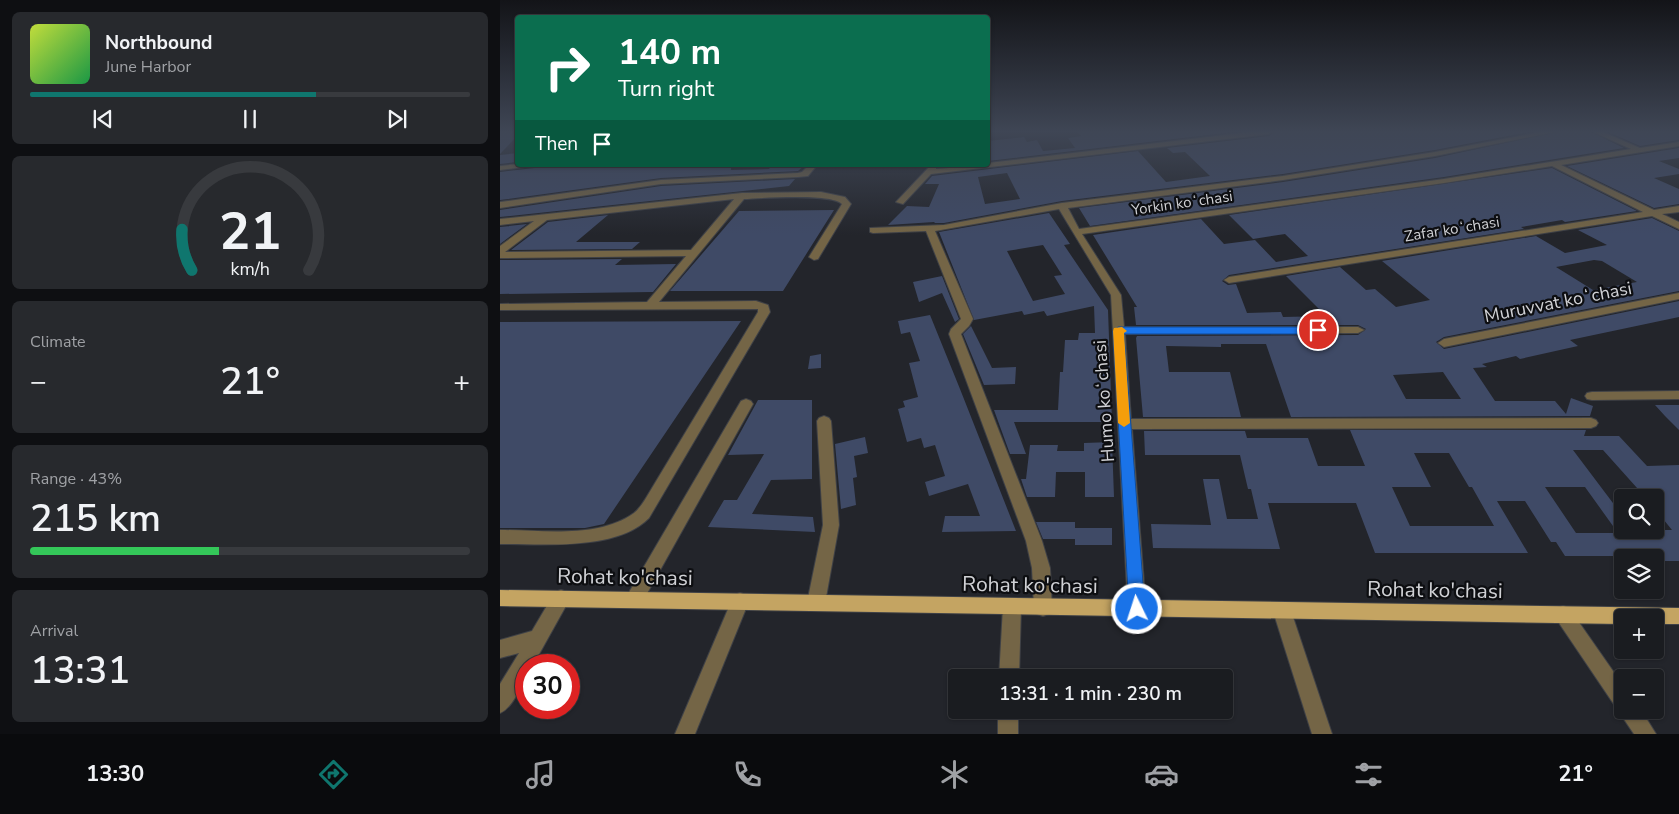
<!DOCTYPE html>
<meta charset="utf-8">
<style>
:root{--surface:#1a1c20;--page:#27292d;--text:#f1f3f6;--muted:#9fa1a5;--line:#383a3e;--accent:#0f766e}
body{margin:0;font-family:"Nunito Sans",sans-serif;background:var(--page);color:var(--text);height:100vh;display:flex;flex-direction:column;font-size:19px;white-space:nowrap}
*{box-sizing:border-box;margin:0}
p{font-size:16px;color:var(--muted)}
.icon{flex:none;width:28px;height:28px;fill:none;stroke:currentColor;stroke-width:2;stroke-linecap:round;stroke-linejoin:round}
.map{position:relative;flex:1;overflow:hidden}
.side{display:flex;flex-direction:column;gap:12px;padding:12px;background:#0e0f12;width:500px}
.side>*{flex:none}
.banner{position:absolute;left:15px;top:15px;width:475px;height:152px;border-radius:5px;box-shadow:0 1px 4px #0004,0 0 0 1px var(--line);background:#0b6e4f;color:#fff;overflow:hidden}
.fabs{position:absolute;left:1114px;top:489px;display:grid;gap:10px}
.fabs a{display:grid;place-items:center;width:50px;height:50px;border-radius:5px;background:var(--surface);box-shadow:0 1px 4px #0004,0 0 0 1px var(--line);font-size:25px}
.speed{position:absolute;left:15px;top:654px;display:flex;gap:10px;font-size:25px;font-weight:700;text-align:center}
.speed>*{display:grid;place-content:center;width:65px;height:65px;border-radius:50%;background:var(--surface);box-shadow:0 1px 4px #0004,0 0 0 1px var(--line);line-height:1}
.speed .limit{border:8px solid #d22;background:#fff;color:#111}
.pin{position:absolute;display:grid;place-items:center;width:42px;height:42px;color:#fff;margin:-21px;border:2px solid #fff;border-radius:50%;box-shadow:0 1px 5px #0007}
.me{position:absolute;width:55px;margin:-28px;rotate:356deg;stroke-linejoin:round;filter:drop-shadow(0 0 4px #0008)}
.turn{display:flex;align-items:center;gap:18px;height:105px;padding:0 20px;font-size:22px}
.turn .icon{width:65px;height:65px;stroke-width:2.5}
.turn b{display:block;font-size:35px;line-height:42px}
.then{display:flex;align-items:center;height:48px;padding:0 20px;background:#0003;gap:10px;font-size:19px}
.big{font-size:38px;font-weight:600;line-height:1.1}
.side .tile{flex:1;display:flex;flex-direction:column;justify-content:center;gap:8px;min-width:0;padding:0 18px;border-radius:8px;background:var(--page)}
.side .dial{align-items:center;gap:0}
.dial svg{height:130px;overflow:visible;fill:none;stroke:var(--line);stroke-width:7;stroke-linecap:round;text-anchor:middle}
.dial text{fill:var(--text);stroke:none}
.song{display:flex;align-items:center;gap:15px}
.cover{width:60px;height:60px;border-radius:8px;background:linear-gradient(135deg,hsl(70 70% 55%),hsl(140 70% 35%))}
.played{height:5px;border-radius:2px;background:linear-gradient(90deg,var(--accent) 65%,var(--line) 65%)}
.keys{display:flex;justify-content:space-around;direction:ltr}
.heat{display:flex;justify-content:space-between;align-items:center;font-size:28px;direction:ltr}
.charge{height:8px;border-radius:4px;background:linear-gradient(90deg,#34c759 43%,var(--line) 0)}
.trip{position:absolute;left:448px;top:669px;width:285px;height:50px;border-radius:5px;background:var(--surface);box-shadow:0 1px 4px #0004,0 0 0 1px var(--line);font-weight:600;line-height:50px;text-align:center}
.tabs{display:flex;height:80px;justify-content:space-around;align-items:center;background:#0a0b0d;color:var(--muted)}
.tabs .icon{width:35px;height:35px}
.tabs .current{color:var(--accent)}
.tabs b{font-size:22px;color:var(--text)}
main{display:flex;flex:1;min-height:0}
.map>svg:first-child{display:block}
</style>
<main>
<section class="side">
<div class="tile">
<div class="song"><i class="cover"></i><div><b>Northbound</b><p>June Harbor</p></div></div>
<div class="played"></div>
<div class="keys"><svg class="icon" aria-label="previous" viewBox="0 0 24 24"><path d="M18 5L8 12l10 7zM5 5v14"/></svg><svg class="icon" aria-label="pause" viewBox="0 0 24 24"><path d="M8 5v14M16 5v14"/></svg><svg class="icon" aria-label="next" viewBox="0 0 24 24"><path d="M6 5l10 7-10 7zM19 5v14"/></svg></div>
</div>
<div class="tile dial"><svg viewBox="0 0 100 80">
<path d="M14 69A42 42 0 1 1 86 69"/>
<path d="M14 69A42 42 0 0 1 8 44" stroke="#0f766e"/>
<text x="50" y="56" font-size="32" font-weight="700">21</text>
<text x="50" y="72" font-size="11">km/h</text>
</svg></div>
<div class="tile"><p>Climate</p>
<div class="heat"><a>−</a><b class="big">21°</b><a>+</a></div>
</div>
<div class="tile"><p>Range · 43%</p><b class="big">215 km</b><div class="charge"></div></div>
<div class="tile"><p>Arrival</p><b class="big">13:31</b></div>
</section>
<div class="map">
<svg width="1179" height="734" viewBox="0 0 1179 734">
<rect width="100%" height="100%" fill="#23252b"/>
<path fill="#3f4a66" fill-rule="evenodd" d="M0 132H18V135L0 154Z
M578 132H733L488 161V141L524 137 527 142 537 140 543 151 575 148 568 138 581 136Z
M774 132H1029L935 150 783 174 562 201 444 223H435L434 222 388 225 407 206 429 207 439 184H425L432 176 638 151 666 182 710 176 685 152 673 153 667 148 769 136ZM507 173 520 199 485 204 478 177Z
M1057 132H1091L1124 148 944 177 590 226 579 208 783 182 935 158Z
M1108 132H1179V140L1140 146Z
M1179 148V158L1159 161 1179 169V174L1154 178 1179 189V204L1154 208 1067 166Z
M18 153V162L0 164V155Z
M61 165H231V170L269 169 272 165H305L298 171 161 178 0 200V172Z
M1052 168 1137 211 1065 222 1062 220 1021 227 1024 229 729 275 722 281 728 285 736 284 747 313 781 312 783 317 826 316 786 276 840 267 866 290 875 289 896 307 930 300 882 261 1036 236 1065 253 1107 245 1078 230 1152 218 1179 231V291L944 337 936 342 944 349 1179 301V317L1070 340 1078 346 1020 359 1016 356 982 364 987 367 973 368 995 401H1055L1066 414 1071 398 1093 406 1090 416 791 417 766 344H721V347L666 346 669 372H730L741 417H643L636 338 637 336 858 335 866 329 858 325H636L634 307H637L593 235 701 219 724 244 755 240 776 262 808 256 785 234 753 239 729 215ZM1094 260 1102 261 1137 282 1093 290 1056 267ZM943 372 961 399H906L893 375Z
M295 179 289 186 0 217V210L161 186Z
M334 210 283 291H170L239 211Z
M549 213 570 244 564 245 608 310 612 422H514L526 454H510L494 410H558L560 372H563L565 340H578L579 333H595L594 306 547 316 544 311 524 315 522 311 474 320 439 232ZM543 245 562 275 554 276 565 294 533 301 507 251Z
M108 215 76 242H140L132 249 11 250 48 222Z
M27 224 0 244V227Z
M122 259 115 265 176 264 153 292 0 294V260Z
M442 276 459 319 455 322 442 293 419 302 413 282Z
M430 315 460 389 516 531 442 532 445 516H480L468 484 429 496 425 482 445 476 435 445 424 448 421 438 407 442 398 409 405 407 403 401 418 397 409 363 420 361 410 332 401 334 398 321Z
M241 321 104 524 85 528H0V322Z
M471 326 492 368 516 367 515 384 484 385 463 334Z
M321 354V368L308 369 310 356Z
M258 400H312V479L271 480 252 514 313 517 315 532 208 527 224 500H237L264 454 228 455Z
M1155 405H1179V430L1165 416Z
M850 430H1086L1084 436H1119L1147 466 1179 465V561H1158L1154 556H1065L1056 542H1051L1025 501H997L1028 553H875L856 503H768L780 549 653 548 651 524 711 525 703 479H719L727 519H758L751 489H748L740 455H645L644 431H745L747 438H808L818 466H865ZM1073 450H1103L1146 498H1155V509L1172 530H1122V515ZM914 453H949L969 487H972L994 526H910L892 487H931ZM1045 487H1085L1118 533H1076Z
M365 437 368 453 354 456 357 477 353 478 356 505 341 509 335 444Z
M612 442 614 497H585V472H556L555 497H527L521 479H526L530 445H558L557 451H584V443Z
M536 522H575V528H612V545H575V539H543Z"/>
<g fill="none" stroke-linecap="round" stroke-linejoin="round">
<defs>
<path id="minor" d="M750 132H772L769 134 431 174 403 204 396 202 431 165H436V169L488 165V163Z
M1040 132H1055L935 156 783 180 568 208 579 229 944 179 1131 149 1093 132H1103L1140 148 1179 142V146L1061 165 1154 210 1179 206V212L1162 214 1179 222V229L1152 216 729 283 724 280 729 277 1143 212 1052 166 944 183 582 234 621 295 624 327H858L864 330 858 333 625 334 631 419 1091 418 1096 420 1098 423 1096 426 1091 428 632 429 646 609 643 615 637 617 631 615 628 609 611 295 559 209 435 231 473 319 469 326 461 334 542 541 550 568 552 608 549 614 543 616 537 614 534 608 532 568 526 541 449 334 451 329 461 319 426 231 373 233 370 232V228L444 225 562 203 783 176 935 152Z
M18 164 29 165 25 167 0 170V166Z
M309 165H317L308 176 298 177 161 184 0 208V202L161 180 298 173 302 172Z
M321 192 345 197 351 204 318 259 314 260 309 257 342 204C331 193 263 198 244 199L159 302 256 301 268 305 270 312 149 518C117 551 42 544 0 544V530C42 530 98 539 134 513 139 509 143 503 146 498L258 312V309L0 310V304L147 302 186 256 0 258V246L34 221 0 225V219L242 193ZM234 199 191 250 5 252 47 220Z
M1179 293V299L944 347 938 343 944 339Z
M1179 391V399L1092 400 1087 399 1085 396 1087 393 1092 392Z
M246 399 251 401 253 404 140 606 134 608 128 606 125 600 128 594 241 401Z
M324 416 329 418 331 421 339 525 325 603 322 609 316 611 310 609 307 603 323 525 317 421 319 418Z
M61 590 67 592 70 598 67 604 33 665H26C26 679 14 707 0 713V684L19 653 0 658V640L32 631 55 592Z
M240 593 246 595 249 601 195 734H175L234 595Z
M512 599 518 601 521 607 519 678H499L503 607 506 601Z
M782 603 788 605 791 611 832 734H812L773 611 776 605Z
M1063 606 1069 608 1122 684V710H1141L1156 734H1134L1057 620 1054 614 1057 608Z
M498 710H518V734H498Z"/>
<path id="major" d="M0 590 1179 608V624H1155V618H1122V624L0 606Z"/>
</defs>
<use href="#minor" stroke="#3f4146" stroke-width="2"/>
<use href="#major" stroke="#3f4146" stroke-width="2"/>
<use href="#minor" fill="#746546" fill-rule="evenodd"/>
<use href="#major" fill="#c4a462" fill-rule="evenodd"/>
</g>
<linearGradient id="sky" x2="0" y2="1"><stop stop-color="#131418"/><stop offset="0.56" stop-color="#3f4655"/><stop offset="1" stop-color="#3f4655" stop-opacity="0"/></linearGradient>
<rect width="1179" height="235" fill="url(#sky)"/>
<path fill="#1a73e8" stroke="#114b97" d="M618 327H818L823 330 818 334H624L645 609 643 614 637 616 631 614 629 609 613 331Z"/>
<path fill="#f59e0b" d="M622 327 627 331 624 333 630 423 624 427 618 423 613 331 614 328Z"/>
<g text-anchor="middle" dominant-baseline="central" stroke-width="4.5" stroke-linejoin="round" paint-order="stroke">
<g font-size="15" fill="#d0d1d5" stroke="#0d0e11">
<text transform="translate(682 203) rotate(-8)">Yorkin koʻchasi</text>
<text transform="translate(952 229) rotate(-9)">Zafar koʻchasi</text>
</g>
<g font-size="18" fill="#d0d1d5" stroke="#0d0e11">
<text transform="translate(1058 302) rotate(-11)">Muruvvat koʻchasi</text>
<text transform="translate(604 401) rotate(-94)">Humo koʻchasi</text>
</g>
<g font-size="21" fill="#d0d1d5" stroke="#0d0e11">
<text transform="translate(125 577) rotate(1)">Rohat ko'chasi</text>
<text transform="translate(530 585) rotate(1)">Rohat ko'chasi</text>
<text transform="translate(935 590) rotate(1)">Rohat ko'chasi</text>
</g>
</g>
</svg>
<div class="fabs">
<a><svg class="icon" aria-label="search" viewBox="0 0 24 24"><circle cx="10" cy="10" r="6"/><path d="M15 15l6 6"/></svg></a>
<a><svg class="icon" aria-label="layers" viewBox="0 0 24 24"><path d="M12 4l9 5-9 5-9-5zM3 14l9 5 9-5"/></svg></a>
<a>+</a>
<a>−</a>
</div>
<div class="speed"><div class="limit">30</div></div>
<div class="pin" style="left:818px;top:330px;background:#d93025"><svg class="icon" aria-label="arrive" viewBox="0 0 24 24"><path d="M6 21V4h12l-3 4 3 4H6"/></svg></div>
<svg class="me" style="left:637px;top:609px" viewBox="-20 -20 40 40"><circle r="17" fill="#1a73e8" stroke="#fff" stroke-width="3"/><path d="M0-11L8 9 0 5-8 9z" fill="#fff"/></svg>
<div class="trip">13:31 · 1 min · 230 m</div>
<div class="banner">
<div class="turn"><svg class="icon" aria-label="right" viewBox="0 0 24 24"><path d="M7 20v-9h11M14 6l5 5-5 5"/></svg><div><b>140 m</b>Turn right</div></div>
<div class="then">Then<svg class="icon" aria-label="arrive" viewBox="0 0 24 24"><path d="M6 21V4h12l-3 4 3 4H6"/></svg></div>
</div>
</div>
</main>
<nav class="tabs">
<b>13:30</b>
<svg class="icon current" aria-label="directions" viewBox="0 0 24 24"><path d="M12 3l9 9-9 9-9-9zM9 14v-3h6M13 9l2 2-2 2"/></svg>
<svg class="icon" aria-label="music" viewBox="0 0 24 24"><path d="M9 18V5l10-2v13"/><circle cx="6" cy="18" r="3"/><circle cx="16" cy="16" r="3"/></svg>
<svg class="icon" aria-label="phone" viewBox="0 0 24 24"><path d="M5 4h4l2 5-3 2q2 4 5 5l2-3 5 2v4C11 20 4 13 5 4z"/></svg>
<svg class="icon" aria-label="climate" viewBox="0 0 24 24"><path d="M12 3v18M4 7l16 10M4 17L20 7"/></svg>
<svg class="icon" aria-label="car" viewBox="0 0 24 24"><path d="M5 17H2v-5l4-1 3-4h7l3 4 3 1v5h-3M9 17h6M6 11h13"/><circle cx="7" cy="17" r="2"/><circle cx="17" cy="17" r="2"/></svg>
<svg class="icon" aria-label="filters" viewBox="0 0 24 24"><path d="M4 7h16M4 17h16"/><circle cx="9" cy="7" r="2"/><circle cx="15" cy="17" r="2"/></svg>
<b>21°</b>
</nav>
